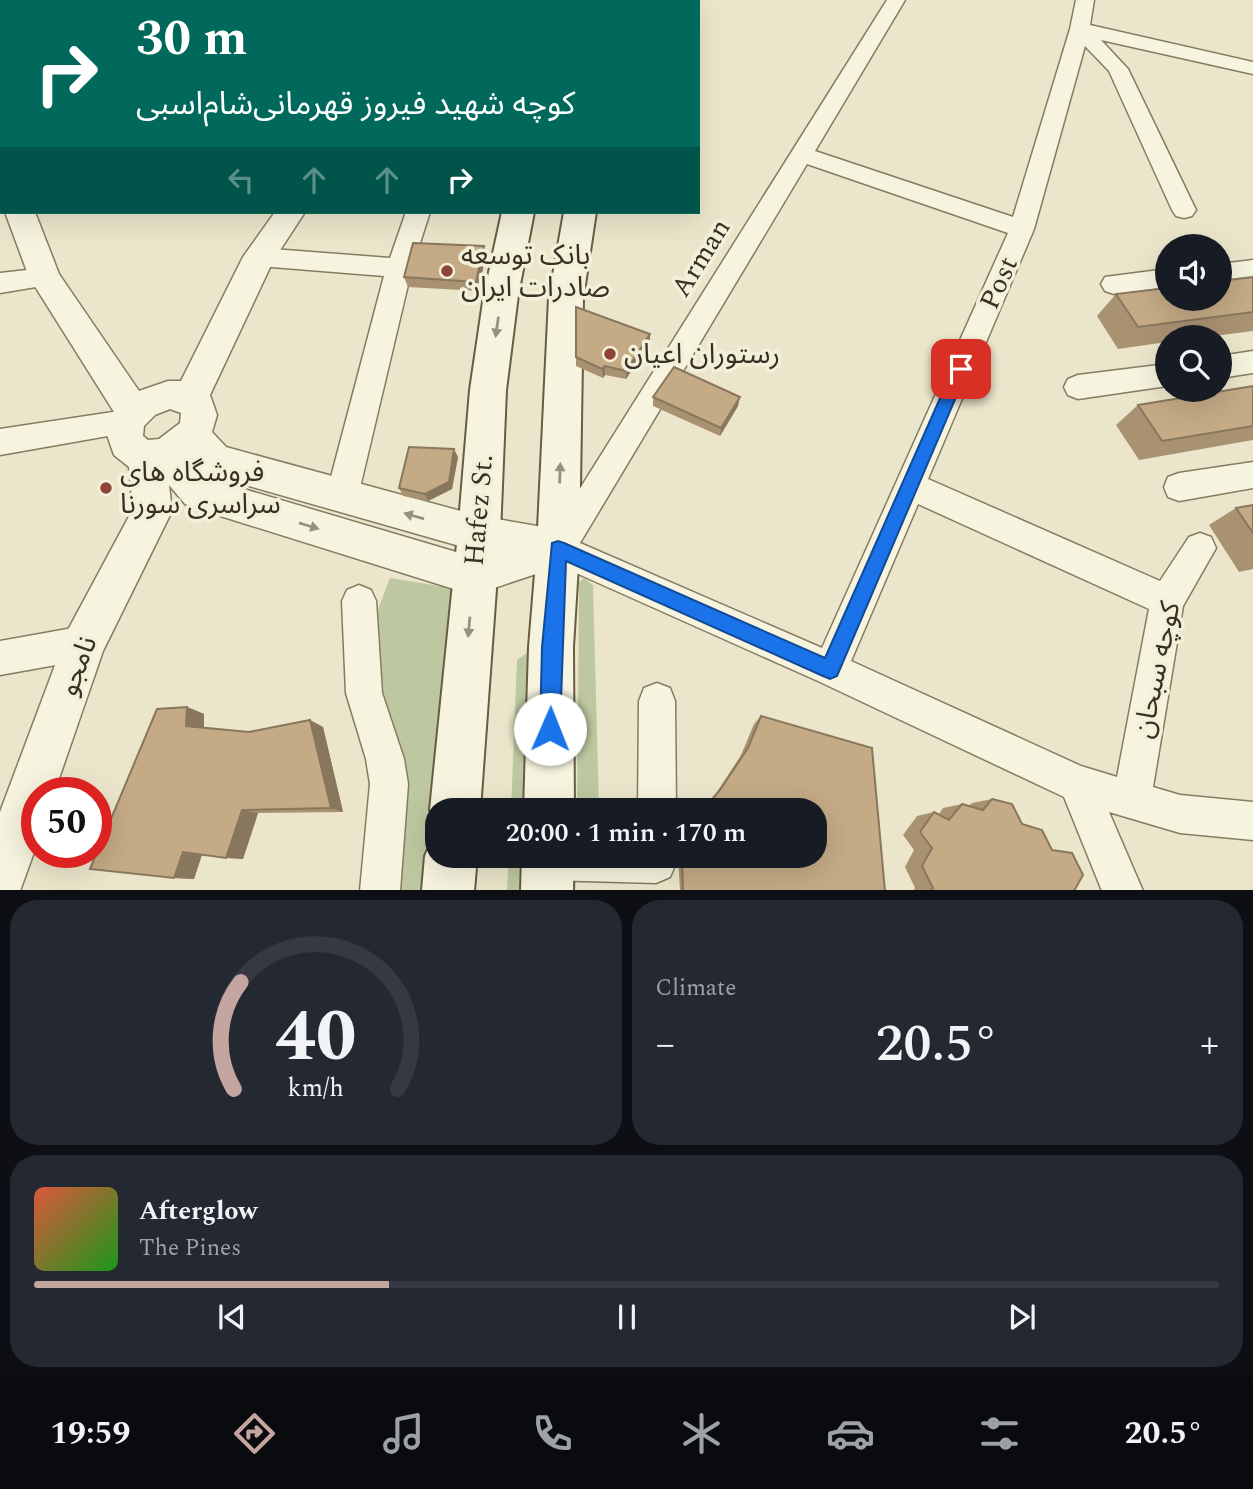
<!DOCTYPE html>
<meta charset="utf-8">
<style>
:root{--surface:#171b24;--page:#242831;--text:#f1f3f6;--muted:#9ea1a6;--line:#363941;--accent:#c4a5a0}
body{margin:0;font-family:Spectral,"Noto Sans Arabic",serif;background:var(--page);color:var(--text);height:100vh;display:flex;flex-direction:column;font-size:26px;white-space:nowrap}
*{box-sizing:border-box;margin:0}
p{font-size:23px;color:var(--muted)}
.icon{flex:none;width:38px;height:38px;fill:none;stroke:currentColor;stroke-width:2;stroke-linecap:round;stroke-linejoin:round}
.map{position:relative;height:890px;overflow:hidden}
.drawer{display:flex;flex-direction:column;gap:10px;padding:10px;background:#0d0f14;flex:1}
.drawer>*{flex:none}
.top-card{position:absolute;left:0px;top:0px;width:700px;height:214px;box-shadow:0 7px 28px #0002;background:#00695c;color:#fff;overflow:hidden}
.fabs{position:absolute;left:1155px;top:234px;display:grid;gap:14px}
.fabs a{display:grid;place-items:center;width:77px;height:77px;border-radius:50%;background:var(--surface);box-shadow:0 7px 28px #0002;font-size:35px}
.speed{position:absolute;left:21px;top:777px;display:flex;gap:14px;font-size:35px;font-weight:700;text-align:center}
.speed>*{display:grid;place-content:center;width:91px;height:91px;border-radius:50%;background:var(--surface);box-shadow:0 7px 28px #0002;line-height:1}
.speed .limit{border:10px solid #d22;background:#fff;color:#111}
.pin{position:absolute;display:grid;place-items:center;width:60px;height:60px;color:#fff;margin:-30px;border-radius:14px;box-shadow:0 4px 10px #0006}
.me{position:absolute;width:77px;margin:-38px;rotate:1deg;stroke-linejoin:round;filter:drop-shadow(0 0 5px #0008)}
.turn{display:flex;align-items:center;gap:24px;height:147px;padding:0 21px;font-size:32px}
.turn .icon{width:91px;height:91px;stroke-width:2.5}
.turn b{display:block;font-size:49px;line-height:60px}
.lanes{display:flex;align-items:center;height:66px;padding:0 21px;background:#0003;justify-content:center;gap:35px;direction:ltr}
.lanes .off{opacity:.35}
.big{font-size:52px;font-weight:600;line-height:1.1}
.drawer .tile{flex:1;display:flex;flex-direction:column;justify-content:center;gap:10px;min-width:0;padding:0 24px;border-radius:28px;background:var(--page)}
.drawer .dial{align-items:center;gap:0}
.dial svg{height:182px;overflow:visible;fill:none;stroke:var(--line);stroke-width:7;stroke-linecap:round;text-anchor:middle}
.dial text{fill:var(--text);stroke:none}
.song{display:flex;align-items:center;gap:21px}
.cover{width:84px;height:84px;border-radius:10px;background:linear-gradient(135deg,hsl(10 70% 55%),hsl(120 70% 35%))}
.played{height:7px;border-radius:4px;background:linear-gradient(90deg,var(--accent) 30%,var(--line) 30%)}
.keys{display:flex;justify-content:space-around;direction:ltr}
.heat{display:flex;justify-content:space-between;align-items:center;font-size:38px;direction:ltr}
.drawer .tiles{flex:1;display:grid;gap:10px;grid-template-columns:1fr 1fr}
.tile:last-child{grid-column:span 2}
.trip{position:absolute;left:425px;top:798px;width:402px;height:70px;border-radius:28px;background:var(--surface);box-shadow:0 7px 28px #0002;font-weight:600;line-height:70px;text-align:center}
.tabs{display:flex;height:112px;justify-content:space-around;align-items:center;background:#090b0e;color:var(--muted)}
.tabs .icon{width:49px;height:49px}
.tabs .active{color:var(--accent)}
.tabs b{font-size:32px;color:var(--text)}
.map>svg:first-child{display:block}
</style>
<div class="map">
<svg width="1253" height="891" viewBox="0 0 1253 891">
<rect width="100%" height="100%" fill="#ebe6cb"/>
<path fill="#bdc8a0" d="M390 578 465 590 448 810H438V856H445L442 890H395L360 657Z
M584 578 593 585 599 810H577L579 593V582Z
M528 652 536 660 533 810H511L517 660Z
M509 856H531L530 890 507 891Z"/>
<g fill="none" stroke-linecap="round" stroke-linejoin="round">
<defs>
<path id="minor" d="M228 0H248L227 2Z
M887 0H905L815 151 1013 217 1070 29 1076 0H1094L1090 25 1253 62V74L1101 40 1128 69 1196 210 1192 216 1184 218 1176 216 1172 210 1109 71 1085 46 1034 229 928 479 1160 581 1189 537 1200 533 1211 537 1216 548 1183 606 1153 787 1180 795 1253 802V840L1180 833 1109 812 1143 891H1102L1064 797 818 681 547 560 542 549ZM807 164 1008 233 822 648 580 543ZM918 504 1149 609 1117 777 1081 766 851 661Z
M0 155H2V169H0Z
M406 212H430L412 268 358 496 354 506 343 510 332 506 328 496 331 477 384 276 259 266 250 263 246 257 250 251 259 248 390 258Z
M1253 260V278L1220 282V264Z
M45 268 54 270 58 277 54 284 0 293V273Z
M1167 269V287L1114 294 1105 291 1101 284 1105 277Z
M1253 351V373L1220 378V356Z
M1167 364V386L1078 399 1068 395 1064 387 1068 379 1078 375Z
M126 410 136 413 141 422 136 431 0 455V429Z
M1253 462V488L1179 501 1168 497 1164 487 1168 477 1179 473Z
M359 585 371 590 376 601 382 693 404 759 408 784 400 891H360L370 784 366 759 346 693 342 601 347 590Z
M84 626 96 631 101 643 96 655 84 660 0 675V641Z
M657 683 670 688 675 701 676 810H638L639 701 644 688Z
M530 856H673L676 863 670 877 656 883 548 880 534 874 528 860Z"/>
<path id="tertiary" d="M96 0H120L95 2Z
M451 0H476L450 2Z
M5 212H35L59 274 139 391 168 381H181L243 257 275 212H305L273 261 210 395 217 415 212 432 226 447 479 516 554 529 572 536 578 549 572 562 473 595 198 509 185 504 169 485 172 511 103 651 54 793H37V844L20 891H0V812L69 628 133 509 129 467 114 455 106 432 114 412 29 277ZM170 409 181 413 180 423 159 439 148 440 143 436 144 426 155 415ZM206 473 214 476 484 553 473 557 210 479Z"/>
<path id="secondary" d="M614 0H638L613 2Z
M668 0H692L667 2Z
M502 212H534L518 295 506 390 500 534 480 810H438V828L430 810 458 534 470 390 484 295Z
M564 212H596L583 298 579 549 573 647 574 810H524L529 647 537 549 549 298Z
M438 836V856H477L474 891H422L425 856 433 838Z
M522 856H574L573 891H521Z"/>
</defs>
<use href="#minor" stroke="#867b61" stroke-width="3"/>
<use href="#tertiary" stroke="#867b61" stroke-width="3"/>
<use href="#secondary" stroke="#685c44" stroke-width="4"/>
<use href="#minor" fill="#f6f3de" fill-rule="evenodd"/>
<use href="#tertiary" fill="#f6f3de" fill-rule="evenodd"/>
<use href="#secondary" fill="#f6f3de" fill-rule="evenodd"/>
</g>
<path fill="#a99272" d="M484 246 486 255 478 291 408 287 404 277Z
M1253 277V331L1199 338H1167V342L1118 349 1097 316 1116 294Z
M650 334V343L626 379 605 375 603 378 576 366V357Z
M1253 386V440L1139 460 1116 425 1138 405Z
M653 397 738 406 720 436 653 406Z
M458 457 452 489 428 501 403 496 399 488Z
M1253 505V569L1239 572 1209 525 1236 508Z
M187 707 204 714V728L249 732 310 720 323 727 343 812 258 813 243 859 202 855 194 879 174 878Z
M761 716 885 891H680L678 856H816L715 795 741 755 754 724Z
M992 799 1052 850 1074 891H913L915 888 905 867 914 850 903 835 917 816 934 812 939 814 943 808 962 804 969 806 972 803Z"/>
<path fill="#89775d" d="M484 246 486 255 478 291 476 282Z
M650 334V343L626 379V371Z
M605 366V375L603 378 602 369Z
M740 397 738 406 720 436 721 428Z
M454 449 458 457 452 489 428 501 425 494Z
M187 707 204 714V732L186 726Z
M310 720 323 727 343 812 331 808Z
M242 810 258 813 243 859 226 858Z
M183 852 202 854 194 879 174 878Z"/>
<path fill="#c4aa85" stroke="#89775d" stroke-width="2" d="M413 243 484 246 476 282 404 277Z
M1253 277V312L1138 327 1116 294 1167 288V299H1220V281Z
M576 307 650 334 626 371 605 366 602 369 576 357Z
M674 367 740 397 721 428 653 397Z
M1253 386V426L1162 441 1138 405Z
M409 447 454 449 449 482 425 494 399 488Z
M1253 505V533L1236 508Z
M187 707 186 726 249 732 310 720 331 808 242 810 226 858 183 852 174 878 90 869 157 709Z
M761 716 872 748 885 891H683L682 856H816V810H699L707 805 720 790 748 748Z
M992 799 1012 804 1022 824 1042 830 1052 850 1072 853 1083 875 1074 891H931L933 888 922 866 932 848 920 832 934 812 949 820 962 804 983 810Z"/>
<defs><path id="oneway-solid" d="M-6-.8H1V-3.2L6.5 0L1 3.2V.8H-6Z" transform="scale(1.75)"/></defs>
<g fill="#979280">
<use href="#oneway-solid" transform="translate(497 327) rotate(98)"/>
<use href="#oneway-solid" transform="translate(560 473) rotate(-88)"/>
<use href="#oneway-solid" transform="translate(414 516) rotate(-164)"/>
<use href="#oneway-solid" transform="translate(309 526) rotate(17)"/>
<use href="#oneway-solid" transform="translate(469 627) rotate(95)"/>
</g>
<path fill="#1a73e8" stroke="#114b97" stroke-width="2" d="M961 363 968 369 837 676 830 679 823 676 566 561 560 729 557 735 550 738 543 735 540 729 542 647 552 543 558 541 564 543 825 658 953 369Z"/>
<g fill="#8e4537" stroke="#f3f0da" stroke-width="2.5">
<circle cx="447" cy="271" r="7"/>
<circle cx="610" cy="354" r="7"/>
<circle cx="106" cy="488" r="7"/>
</g>
<g text-anchor="middle" dominant-baseline="central" stroke-width="7" stroke-linejoin="round" paint-order="stroke">
<g font-size="28" fill="#383123" stroke="#f3f0da" text-anchor="start">
<text x="461" y="255">بانک توسعه<tspan x="461" dy="32">صادرات ایران</tspan></text>
<text x="624" y="354">رستوران اعیان</text>
<text x="120" y="472">فروشگاه های<tspan x="120" dy="32">سراسری سورنا</tspan></text>
</g>
<g font-size="28" fill="#383123" stroke="#f3f0da">
<text transform="translate(701 258) rotate(-58)">Arman</text>
<text transform="translate(999 283) rotate(-66)">Post</text>
<text transform="translate(479 510) rotate(-85)">Hafez St.</text>
<text transform="translate(78 666) rotate(-69)">نامجو</text>
<text transform="translate(1157 670) rotate(-78)">کوچه سبحان</text>
</g>
</g>
</svg>
<div class="fabs">
<a><svg class="icon" aria-label="sound" viewBox="0 0 24 24"><path d="M4 9h4l5-4v14l-5-4H4zM17 9q2 3 0 6"/></svg></a>
<a><svg class="icon" aria-label="search" viewBox="0 0 24 24"><circle cx="10" cy="10" r="6"/><path d="M15 15l6 6"/></svg></a>
</div>
<div class="speed"><div class="limit">50</div></div>
<div class="pin" style="left:961px;top:369px;background:#d93025"><svg class="icon" aria-label="arrive" viewBox="0 0 24 24"><path d="M6 21V4h12l-3 4 3 4H6"/></svg></div>
<svg class="me" style="left:550px;top:729px" viewBox="-20 -20 40 40"><circle r="19" fill="#fff"/><path d="M0-13L10 11 0 6-10 11z" fill="#1a73e8"/></svg>
<div class="trip">20:00 · 1 min · 170 m</div>
<div class="top-card">
<div class="turn"><svg class="icon" aria-label="right" viewBox="0 0 24 24"><path d="M7 20v-9h11M14 6l5 5-5 5"/></svg><div><b>30 m</b>کوچه شهید فیروز قهرمانی‌شام‌اسبی</div></div>
<div class="lanes"><svg class="icon off" aria-label="left" viewBox="0 0 24 24"><path d="M17 20v-9H6M10 6l-5 5 5 5"/></svg><svg class="icon off" aria-label="ahead" viewBox="0 0 24 24"><path d="M12 20V5M6 11l6-6 6 6"/></svg><svg class="icon off" aria-label="ahead" viewBox="0 0 24 24"><path d="M12 20V5M6 11l6-6 6 6"/></svg><svg class="icon" aria-label="right" viewBox="0 0 24 24"><path d="M7 20v-9h11M14 6l5 5-5 5"/></svg></div>
</div>
</div>
<section class="drawer">
<div class="tiles">
<div class="tile dial"><svg viewBox="0 0 100 80">
<path d="M14 69A42 42 0 1 1 86 69"/>
<path d="M14 69A42 42 0 0 1 17 22" stroke="#c4a5a0"/>
<text x="50" y="56" font-size="32" font-weight="700">40</text>
<text x="50" y="72" font-size="11">km/h</text>
</svg></div>
<div class="tile"><p>Climate</p>
<div class="heat"><a>−</a><b class="big">20.5°</b><a>+</a></div>
</div>
<div class="tile">
<div class="song"><i class="cover"></i><div><b>Afterglow</b><p>The Pines</p></div></div>
<div class="played"></div>
<div class="keys"><svg class="icon" aria-label="previous" viewBox="0 0 24 24"><path d="M18 5L8 12l10 7zM5 5v14"/></svg><svg class="icon" aria-label="pause" viewBox="0 0 24 24"><path d="M8 5v14M16 5v14"/></svg><svg class="icon" aria-label="next" viewBox="0 0 24 24"><path d="M6 5l10 7-10 7zM19 5v14"/></svg></div>
</div>
</div>
</section>
<nav class="tabs">
<b>19:59</b>
<svg class="icon active" aria-label="directions" viewBox="0 0 24 24"><path d="M12 3l9 9-9 9-9-9zM9 14v-3h6M13 9l2 2-2 2"/></svg>
<svg class="icon" aria-label="music" viewBox="0 0 24 24"><path d="M9 18V5l10-2v13"/><circle cx="6" cy="18" r="3"/><circle cx="16" cy="16" r="3"/></svg>
<svg class="icon" aria-label="phone" viewBox="0 0 24 24"><path d="M5 4h4l2 5-3 2q2 4 5 5l2-3 5 2v4C11 20 4 13 5 4z"/></svg>
<svg class="icon" aria-label="climate" viewBox="0 0 24 24"><path d="M12 3v18M4 7l16 10M4 17L20 7"/></svg>
<svg class="icon" aria-label="car" viewBox="0 0 24 24"><path d="M5 17H2v-5l4-1 3-4h7l3 4 3 1v5h-3M9 17h6M6 11h13"/><circle cx="7" cy="17" r="2"/><circle cx="17" cy="17" r="2"/></svg>
<svg class="icon" aria-label="filters" viewBox="0 0 24 24"><path d="M4 7h16M4 17h16"/><circle cx="9" cy="7" r="2"/><circle cx="15" cy="17" r="2"/></svg>
<b>20.5°</b>
</nav>
